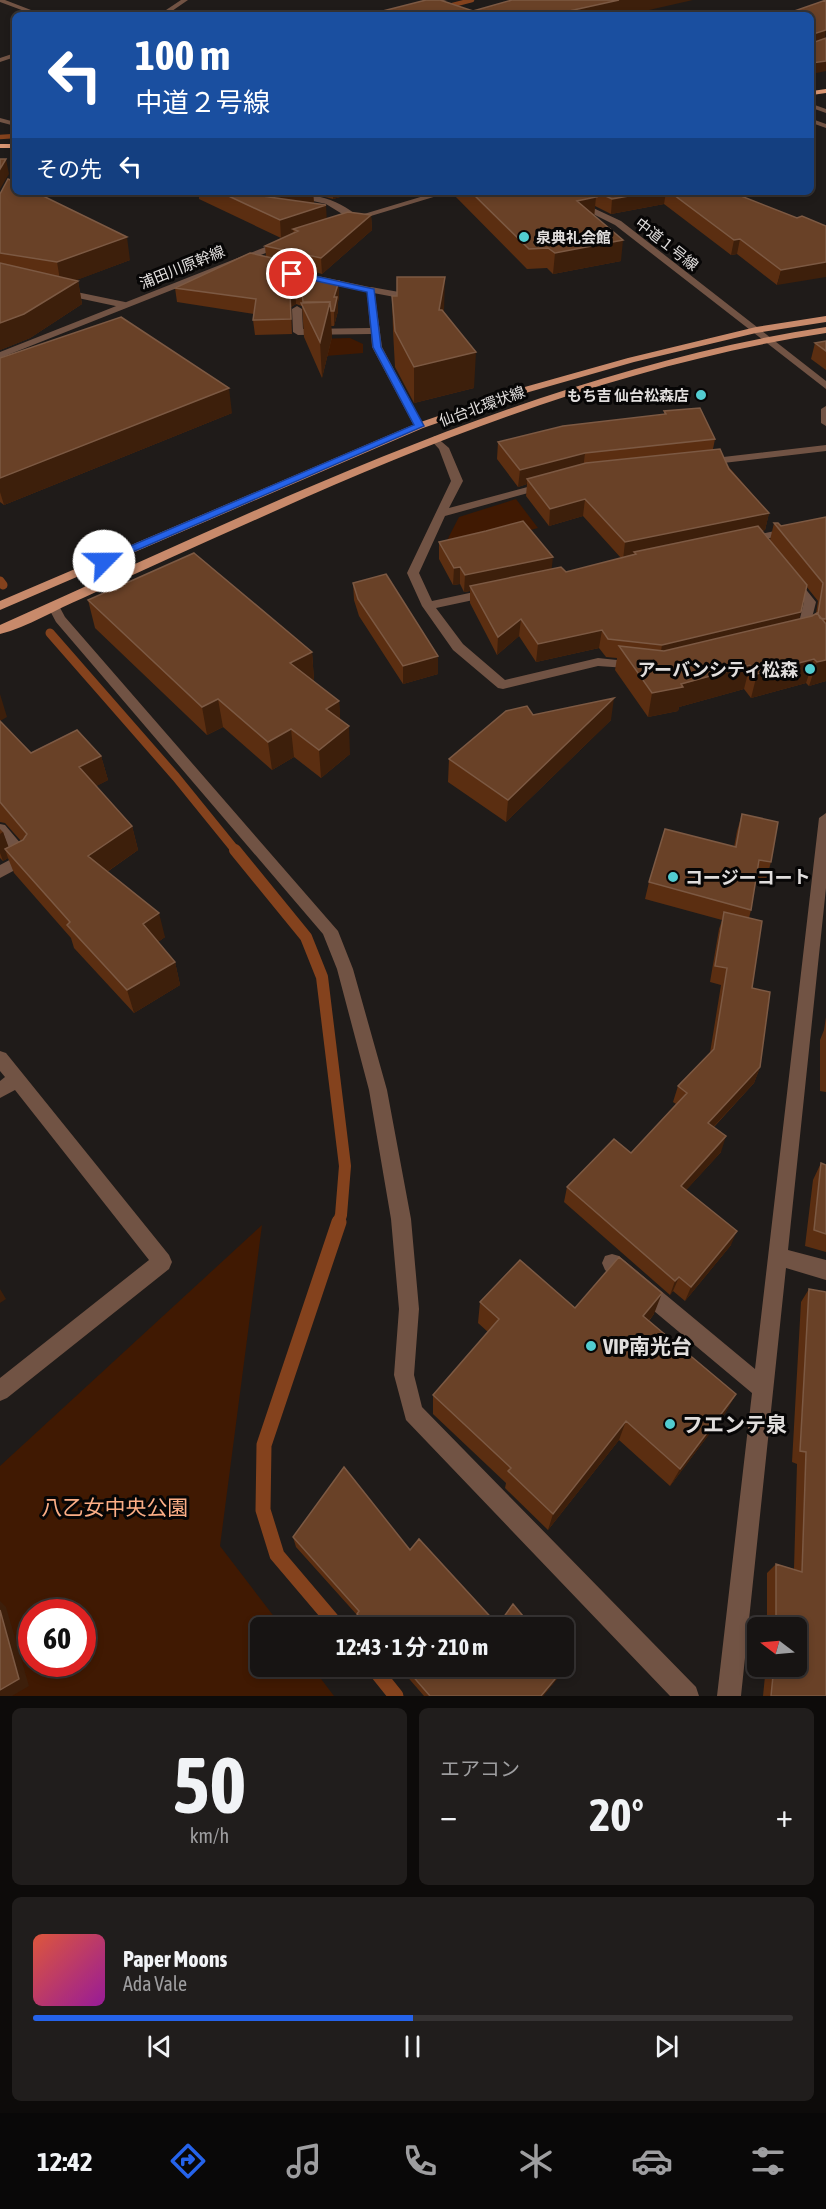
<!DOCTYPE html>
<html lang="ja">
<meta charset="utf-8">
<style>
:root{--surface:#171413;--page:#201d1c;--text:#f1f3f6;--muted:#9e9ea0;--line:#363333;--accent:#2563eb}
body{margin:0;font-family:"Asap Condensed","Noto Sans JP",sans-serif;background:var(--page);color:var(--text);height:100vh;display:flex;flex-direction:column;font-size:22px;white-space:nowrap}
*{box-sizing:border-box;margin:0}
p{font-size:20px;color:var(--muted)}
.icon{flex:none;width:33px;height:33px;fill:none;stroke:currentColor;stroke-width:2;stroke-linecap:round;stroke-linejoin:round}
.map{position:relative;height:1696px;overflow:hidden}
.panel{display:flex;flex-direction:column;gap:12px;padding:12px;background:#0d0b0a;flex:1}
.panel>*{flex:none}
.hud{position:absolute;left:12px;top:12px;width:802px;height:183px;border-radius:9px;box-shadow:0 3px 9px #0003,0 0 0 2px var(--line);background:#1a4fa0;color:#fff;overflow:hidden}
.needle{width:39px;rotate:286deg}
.fabs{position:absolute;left:747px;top:1617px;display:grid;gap:12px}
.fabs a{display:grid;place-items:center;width:60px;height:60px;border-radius:9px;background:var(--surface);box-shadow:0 3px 9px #0003,0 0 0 2px var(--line);font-size:30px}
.speed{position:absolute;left:18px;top:1599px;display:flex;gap:12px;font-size:30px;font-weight:700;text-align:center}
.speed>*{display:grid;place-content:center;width:78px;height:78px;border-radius:50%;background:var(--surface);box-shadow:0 3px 9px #0003,0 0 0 2px var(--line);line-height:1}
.speed .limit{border:9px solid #d22;background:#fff;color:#111}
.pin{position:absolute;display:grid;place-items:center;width:51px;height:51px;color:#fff;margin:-26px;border:3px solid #fff;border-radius:50%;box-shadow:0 2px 6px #0007}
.me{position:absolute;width:66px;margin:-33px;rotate:67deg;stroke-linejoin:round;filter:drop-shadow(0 0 4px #0008)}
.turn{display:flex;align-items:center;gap:21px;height:126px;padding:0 24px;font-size:27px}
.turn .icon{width:78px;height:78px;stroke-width:2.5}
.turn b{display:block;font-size:42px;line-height:51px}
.then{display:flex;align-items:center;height:57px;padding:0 24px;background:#0003;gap:12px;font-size:22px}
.big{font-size:45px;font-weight:700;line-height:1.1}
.panel .card{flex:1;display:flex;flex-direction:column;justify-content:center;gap:9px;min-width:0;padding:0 21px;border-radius:9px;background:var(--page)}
.panel .dial{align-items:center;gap:0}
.dial b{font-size:78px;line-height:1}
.song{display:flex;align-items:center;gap:18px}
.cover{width:72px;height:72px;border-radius:9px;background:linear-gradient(135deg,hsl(10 70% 55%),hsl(300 70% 35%))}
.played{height:6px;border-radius:3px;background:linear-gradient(90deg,var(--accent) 50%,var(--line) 50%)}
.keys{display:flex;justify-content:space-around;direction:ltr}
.heat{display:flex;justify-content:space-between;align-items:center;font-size:33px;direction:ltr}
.panel .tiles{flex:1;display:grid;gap:12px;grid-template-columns:1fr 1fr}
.card:last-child{grid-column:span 2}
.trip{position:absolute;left:250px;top:1617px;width:324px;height:60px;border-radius:9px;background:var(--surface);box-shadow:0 3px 9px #0003,0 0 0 2px var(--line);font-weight:700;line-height:60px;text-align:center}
.dock{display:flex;height:96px;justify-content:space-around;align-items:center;background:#090808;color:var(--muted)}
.dock .icon{width:42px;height:42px}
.dock .on{color:var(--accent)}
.dock b{font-size:27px;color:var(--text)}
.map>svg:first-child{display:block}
</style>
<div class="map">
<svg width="826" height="1696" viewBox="0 0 826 1696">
<rect width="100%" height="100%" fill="#1f1b19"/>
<path fill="#401902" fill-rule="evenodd" d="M350 338 363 344V353L313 357 317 339Z
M516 499 538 528 440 554 459 517Z
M262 1225 220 1546 282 1627 261 1628V1666L312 1667 334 1696H0V1466ZM32 1612H82V1664H32Z"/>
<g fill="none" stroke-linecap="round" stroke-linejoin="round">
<path stroke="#84421d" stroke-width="4.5" d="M441 8 472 0
M0 137 15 136"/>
<path stroke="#84421d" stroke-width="9" d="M0 581 3 585
M50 633 176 777 236 851"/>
<path stroke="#84421d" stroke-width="12" d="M235 850 306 937 322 977 345 1166 341 1215 338 1224"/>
<path stroke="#84421d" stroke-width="15" d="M339 1222 264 1445 263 1510 277 1555 339 1628
M372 1666 396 1696"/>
<path fill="#715344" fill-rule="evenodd" d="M371 287 416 295 421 298 416 301 368 292 367 290Z"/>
<path fill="#715344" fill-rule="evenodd" d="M0 0H5L44 15H35L0 2Z
M181 0H188L172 11 181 15 167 13 147 15 166 10Z
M437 0H447L388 15H378Z
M15 53V57L0 62V58Z
M0 118 15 122V126L0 122Z
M274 192C303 192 338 196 359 218L352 220 326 204Z
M295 271 374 288 382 347 424 426 423 428 414 426 372 347 371 334 298 335 293 332 292 309 297 306 302 309 303 329 370 328 367 292 292 276V272Z
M62 289 125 302 130 305 125 308 59 294V290Z
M826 406V426L821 423V409Z
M435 436 449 448 463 481 449 508 546 482 552 485 550 487 445 516 419 573 432 601 488 589 494 593 492 596 436 608 463 644 505 680 598 658 636 662 641 663 643 666 641 669 598 666 503 689 498 688 453 650 422 606 407 573 451 481 439 449 430 439Z
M826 445V451L706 465 701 462 706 459Z
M826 520V526L747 543 741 540 747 537Z
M792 576 796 577 816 602 808 634 802 638 796 634 804 602 786 580Z
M54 603 58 604 65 617 338 931 353 969 387 1090 411 1219 419 1309 414 1375 422 1407 696 1687 699 1696H670L406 1420 394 1375 399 1309 391 1219 369 1090 337 969 323 934 56 622 48 607Z
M826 813V888L788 1250 826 1260V1280L786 1268 741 1696H717L752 1393 605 1270 602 1263 605 1256 612 1254 619 1256 755 1369 819 818Z
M0 824 5 825 33 858 30 862 0 878V865L15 857 0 839Z
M0 1051 6 1053 23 1074 169 1255 172 1262 169 1269 7 1398 0 1401V1378L149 1260 15 1090 0 1098V1081L5 1077 0 1071Z"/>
<path fill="#715344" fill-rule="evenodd" d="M812 104 826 109V113L812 108Z
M812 119 826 124V128L812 123Z
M437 192H450L351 222 344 220Z
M549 192H559L621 221 826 381V389L615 225Z
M283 240 287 243 286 245 0 358V352Z"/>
<path fill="#c88a6b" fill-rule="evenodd" d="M826 316V322L756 333 634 362 522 394 423 428 0 610V601L415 424 514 390 628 358 756 327Z
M826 327V333C631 363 443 435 264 516 204 543 143 570 83 598 56 609 28 627 0 634V625C267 506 534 372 826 327Z"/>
<path fill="#d99572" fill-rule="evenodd" d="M826 89V93L812 95V91Z
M0 144H15V148H0Z"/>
</g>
<path fill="#5b2e11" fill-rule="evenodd" d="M199 192H358L333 199 313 194 314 203 326 219 371 215 372 230 322 274 312 271 313 281 339 296 338 302V311L334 326H331L332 337 322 378 304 337 302 306 296 304 291 307 292 334 255 335 253 320 254 314 177 302 175 288 266 257 265 246 286 237 281 238 199 199Z
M451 192H731L797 218 777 285 737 254 731 255 664 204 611 214 595 206 594 216 621 261 553 274 547 268 527 269Z
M0 194 130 260 76 280 78 281 82 304 30 338 0 350Z
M392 296 444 312 474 388 414 403 395 367 393 331Z
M826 341V370L811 359 815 343Z
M0 358 232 413 4 505 0 502Z
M664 411 715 439 713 449 769 513 765 530 762 531 770 540 774 523 781 526 826 517V681L809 686 806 683 751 698 744 689 679 707 678 711 648 717 615 670 617 658 606 657 599 648 536 662 519 636 497 655 470 603V591L464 592 460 584 453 585 439 559V542L566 572 621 558 583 516 549 526 526 496 527 484 518 487 497 459 498 442 664 414ZM806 586 818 601 816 614 812 616 799 619Z
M353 583 438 656V674L403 684 359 616 354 600Z
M88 600 312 652 314 680 312 681 339 701 340 720 350 754 321 778 294 757 272 770 223 727 207 735 95 628Z
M533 715 611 720 506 822 448 782 449 759Z
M0 721 31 753 101 756 108 780 96 786 132 826 138 850 107 872 165 937 158 942 175 962 180 985 134 1013 74 948 71 938 14 873 8 858 3 861 0 858V829L3 832 8 847 21 841 5 823 0 822Z
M742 814 771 862 766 880 756 877 751 910 749 918 752 988 760 1067 754 1083 714 1127 721 1152 686 1190 731 1245 685 1301 673 1291 670 1295 564 1202 567 1187 631 1153 676 1104 673 1102 678 1086 710 1053 721 985 710 982 719 929 722 920 645 899 649 882 734 847 737 831Z
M826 1017V1092L820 1091V1040L824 1030Z
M821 1163 826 1165V1252L805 1246 813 1180Z
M809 1289 826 1696H763L766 1666H796V1628H767V1573L776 1564 794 1569 797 1464 792 1462 801 1302Z
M480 1302 654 1314 649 1321 736 1394 725 1413 670 1486 619 1440 548 1530 505 1488 506 1483 433 1414V1395L488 1332 478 1323Z
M293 1537 410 1550 498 1625 533 1628H363L358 1622 357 1615 296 1547Z
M398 1666H564L565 1667 561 1674 543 1696H424Z"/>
<path fill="#3d1f0b" d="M619 0H693L627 15H551Z
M826 30 825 40 812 45 813 34Z
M826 61V71L812 74V63Z
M6 159 9 174 0 189V169Z
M265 192H313L314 204 256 195Z
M333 192H358L333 199Z
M651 192H666L664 204 611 214 612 199Z
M596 197 594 217 577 201Z
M326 205 327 223 298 231 293 229 294 234 281 238 280 220Z
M371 215 372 230 322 274 321 258Z
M127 237 130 260 61 286 57 262Z
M740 239 737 254 731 255 734 240Z
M623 240 621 261 553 274 555 253Z
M826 262V277L777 285 781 270Z
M312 267 313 282 296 281Z
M445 277 444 311 439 345V310Z
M78 281 82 304 30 338 0 350V323Z
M339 281V296L338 302V311L334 326V297Z
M295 289 296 304 291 307 292 334 290 292Z
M330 302 332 337 322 378 320 342Z
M476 352 474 388 414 403V367Z
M229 388 232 413 4 505 0 492V478Z
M585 453 583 470 527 479V484L518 487 520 470Z
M585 499 583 516 549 526 550 509Z
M769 513 765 530 635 557 636 554 634 552 633 557 623 560 625 542Z
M553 557 551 574 470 586V591L464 592 465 575Z
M460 567V584L453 585 454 568Z
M801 612 796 629 659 663 662 645Z
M521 619 519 636 497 655 498 637Z
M602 630 599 648 536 662 538 644Z
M312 652 314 680 292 691 290 663Z
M438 656V674L403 684V666Z
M814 659 806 683 751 698 757 674Z
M826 660V681L809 686 817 662Z
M750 665 744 689 679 707 678 711 648 717 652 693Z
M0 694 7 717 0 721Z
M614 698 611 720 506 822 508 800Z
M218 699 223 727 207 735 202 707Z
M339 701 341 730 326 709Z
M349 726 350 754 321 778 319 750Z
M291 729 294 757 272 770 268 742Z
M101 756 108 780 85 792 79 767Z
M132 826 138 850 95 880 88 856Z
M3 832 12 856 5 849 8 858 3 861 0 853V834Z
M159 913 165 937 150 948 143 924Z
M175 962 180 985 134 1013 127 990Z
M760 1067 754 1083 703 1138 708 1123Z
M726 1136 721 1152 676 1201 681 1186Z
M737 1231 731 1245 685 1301 691 1287Z
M679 1277 673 1291 670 1295 675 1281Z
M0 1289 6 1299 0 1303Z
M662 1293 654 1314 636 1336 643 1316Z
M736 1394 725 1413 670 1486 680 1469Z
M626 1421 619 1440 548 1530 553 1514Z
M0 1601 6 1607 29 1686 12 1696H0Z
M565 1667 561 1674 543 1696H541Z"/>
<path fill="#694127" stroke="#7c5943" stroke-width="1.5" d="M426 0H440L473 11 512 0H619L551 15H367Z
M826 0V30L813 34 812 40 815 42 826 38V61L812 63V15H783Z
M189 11 202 15H175Z
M0 159H6L0 169Z
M8 179 15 182V192H35L127 237 57 262 0 253V194Z
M220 192H265L256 195 269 197 274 192H289L269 197 326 205 280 220Z
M471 192H586L596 197 577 201 623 240 555 253 548 248 529 249Z
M597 192H651L612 199Z
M670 192H731L797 218 802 216 826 226V262L781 270 740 239 734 240Z
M348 212 371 215 321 258 265 246 298 231 293 229Z
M250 253 312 267 296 281H339L334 297H337L334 311H331L330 302H303L302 292 295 289 290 292 291 319 253 320 256 299 175 288Z
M0 263 78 281 24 314 0 323Z
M397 277H445L439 310H442L476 352 414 367 395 331 392 296H397Z
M330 302 320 342 301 303Z
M121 317 229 388 0 478V358Z
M826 341V351L815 343Z
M700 408 715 439 585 453 520 470 498 442 563 426 666 414 664 411Z
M720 449 729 469 769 513 625 542 585 499 550 509 527 479 586 463Z
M826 517V619L820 618 818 614 823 583 774 523H778L781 526Z
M523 521 553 557 465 575 460 567 454 568 439 542 486 531Z
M758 526 807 585 801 612 662 645 608 639 602 630 538 644 521 619 498 637 470 586 561 567 566 572 636 554 634 552Z
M194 553 312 652 290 663 339 701 326 709 349 726 319 750 291 729 268 742 218 699 202 707 88 600Z
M386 574 438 656 403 666 358 599 353 583Z
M817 613 826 624V660L817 662 814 659 757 674 750 665 681 684 683 687 652 693 619 646 664 651 812 616Z
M614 698 508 800 449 759 506 711 527 706 533 715Z
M0 721 31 753 77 730 101 756 79 767 132 826 88 856 159 913 143 924 175 962 127 990 67 925 70 922 5 849 23 840 27 834 0 802Z
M742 814 778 822 771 862 759 860 751 910 649 882 665 829 736 847Z
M724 912 762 921 752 988 770 992 760 1067 708 1123 726 1136 681 1186 737 1231 691 1287 679 1277 675 1281 567 1187 614 1139 631 1153 687 1093 678 1086 714 1049 727 968 715 966Z
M821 1163 826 1165V1234L814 1230Z
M619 1257 662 1293 643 1316 736 1394 680 1469 626 1421 553 1514 508 1471 511 1468 433 1395 499 1319 480 1302 520 1260 575 1308Z
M809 1289 826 1292V1696H771L774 1666H796V1628H778V1626L776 1625V1564L802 1572 806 1452 800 1451Z
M344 1467 410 1550 419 1539 498 1625 513 1604 533 1628H369L357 1614 359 1611 293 1537Z
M0 1610 19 1679 0 1690Z
M564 1665 565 1667 541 1696H430L404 1666H564Z"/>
<path fill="#2563eb" stroke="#184099" stroke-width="1.5" d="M292 271 374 289 381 347 424 426 107 563H100V559L414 425 373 347 367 292 289 275 288 274Z"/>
<g fill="#52ccd0" stroke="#070606" stroke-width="2">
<circle cx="524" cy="237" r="6"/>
<circle cx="701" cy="395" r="6"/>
<circle cx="810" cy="669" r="6"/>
<circle cx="673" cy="877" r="6"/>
<circle cx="591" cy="1346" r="6"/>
<circle cx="670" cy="1424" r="6"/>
</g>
<g text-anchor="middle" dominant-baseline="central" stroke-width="6" stroke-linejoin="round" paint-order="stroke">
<g font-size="15" font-weight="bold" fill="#e0dddc" stroke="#070606" text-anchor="start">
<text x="536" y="237">泉典礼会館</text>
<text x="689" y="395" text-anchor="end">もち吉 仙台松森店</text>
</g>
<g font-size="15" fill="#e0dddc" stroke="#070606">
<text transform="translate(667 244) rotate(38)">中道１号線</text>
<text transform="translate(182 267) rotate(-22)">浦田川原幹線</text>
<text transform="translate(482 406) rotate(-20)">仙台北環状線</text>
</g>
<g font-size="18" font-weight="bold" fill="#e0dddc" stroke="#070606" text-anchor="end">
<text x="798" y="669">アーバンシティ松森</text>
<text x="685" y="877" text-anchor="start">コージーコート</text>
</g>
<g font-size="21" font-weight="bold" fill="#e0dddc" stroke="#070606" text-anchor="start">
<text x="603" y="1346">VIP南光台</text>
<text x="682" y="1424">フエンテ泉</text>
</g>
<g font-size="21" fill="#fcae86" stroke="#070606">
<text x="115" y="1507">八乙女中央公園</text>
</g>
</g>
</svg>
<div class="fabs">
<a><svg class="needle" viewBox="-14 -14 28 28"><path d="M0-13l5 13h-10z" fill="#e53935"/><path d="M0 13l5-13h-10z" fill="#9e9ea0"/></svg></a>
</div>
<div class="speed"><div class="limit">60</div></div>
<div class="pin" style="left:292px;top:274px;background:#d93025"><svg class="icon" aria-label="arrive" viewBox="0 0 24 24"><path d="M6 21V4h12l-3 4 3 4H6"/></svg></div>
<svg class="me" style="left:104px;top:561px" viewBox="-20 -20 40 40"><circle r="19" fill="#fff"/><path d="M0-13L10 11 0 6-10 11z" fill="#2563eb"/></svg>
<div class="trip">12:43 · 1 分 · 210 m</div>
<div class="hud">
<div class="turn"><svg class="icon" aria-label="left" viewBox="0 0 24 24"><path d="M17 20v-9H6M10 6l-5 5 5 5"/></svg><div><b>100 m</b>中道２号線</div></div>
<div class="then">その先<svg class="icon" aria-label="left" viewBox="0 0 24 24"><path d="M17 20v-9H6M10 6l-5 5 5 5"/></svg></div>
</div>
</div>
<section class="panel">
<div class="tiles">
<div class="card dial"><b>50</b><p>km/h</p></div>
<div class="card"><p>エアコン</p>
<div class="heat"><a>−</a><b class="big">20°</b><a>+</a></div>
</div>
<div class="card">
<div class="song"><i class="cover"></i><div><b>Paper Moons</b><p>Ada Vale</p></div></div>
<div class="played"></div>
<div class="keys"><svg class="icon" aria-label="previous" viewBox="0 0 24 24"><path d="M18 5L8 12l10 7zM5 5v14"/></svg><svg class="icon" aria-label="pause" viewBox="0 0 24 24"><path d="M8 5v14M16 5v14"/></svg><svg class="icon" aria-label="next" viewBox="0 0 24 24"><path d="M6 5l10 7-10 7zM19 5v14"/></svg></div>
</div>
</div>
</section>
<nav class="dock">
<b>12:42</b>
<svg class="icon on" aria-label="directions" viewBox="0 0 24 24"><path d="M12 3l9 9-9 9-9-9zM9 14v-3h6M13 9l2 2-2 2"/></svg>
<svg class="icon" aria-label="music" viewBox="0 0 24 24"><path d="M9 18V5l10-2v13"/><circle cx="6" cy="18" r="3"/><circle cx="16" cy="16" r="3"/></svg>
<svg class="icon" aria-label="phone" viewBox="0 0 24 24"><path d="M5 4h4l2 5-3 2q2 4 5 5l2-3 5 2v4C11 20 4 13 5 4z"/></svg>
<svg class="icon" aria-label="climate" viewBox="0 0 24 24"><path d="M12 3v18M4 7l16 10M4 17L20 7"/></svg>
<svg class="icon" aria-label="car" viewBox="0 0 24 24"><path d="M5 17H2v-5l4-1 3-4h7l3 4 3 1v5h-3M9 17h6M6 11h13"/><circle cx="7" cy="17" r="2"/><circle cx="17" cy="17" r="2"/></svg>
<svg class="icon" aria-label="filters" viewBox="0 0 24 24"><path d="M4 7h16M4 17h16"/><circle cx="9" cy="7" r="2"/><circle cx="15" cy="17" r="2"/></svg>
</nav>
